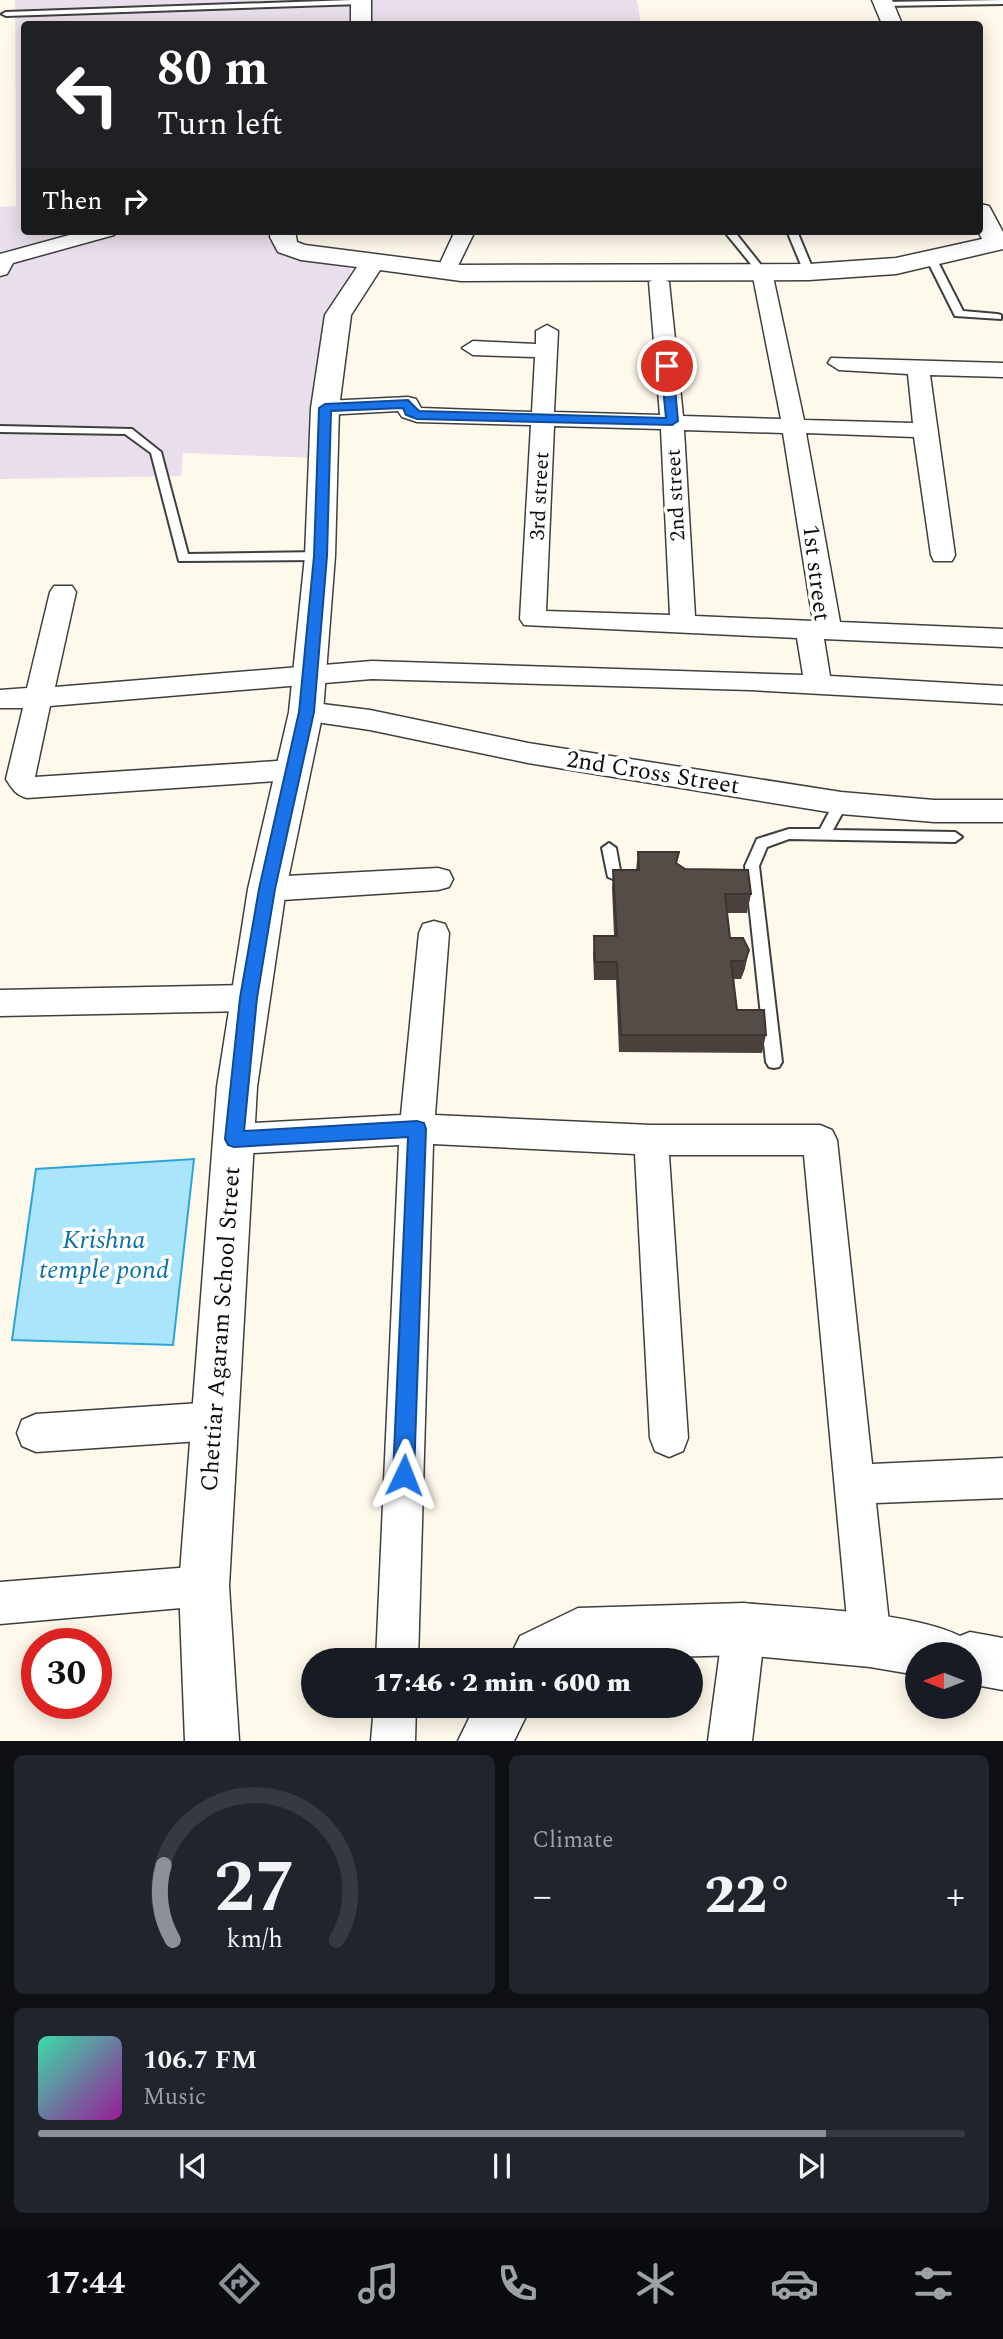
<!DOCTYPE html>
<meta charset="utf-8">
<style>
:root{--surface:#171b24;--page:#20242c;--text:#f1f3f6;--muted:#9ea1a6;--line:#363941;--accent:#8c9099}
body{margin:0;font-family:Spectral,serif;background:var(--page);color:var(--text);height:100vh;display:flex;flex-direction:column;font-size:26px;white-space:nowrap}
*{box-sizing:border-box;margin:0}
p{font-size:23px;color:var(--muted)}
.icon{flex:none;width:38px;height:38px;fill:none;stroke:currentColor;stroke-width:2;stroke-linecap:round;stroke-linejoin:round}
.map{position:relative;height:1741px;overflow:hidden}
.sheet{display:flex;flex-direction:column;gap:14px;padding:14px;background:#0d0f14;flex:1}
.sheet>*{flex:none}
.hud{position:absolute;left:21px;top:21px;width:962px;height:214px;border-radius:7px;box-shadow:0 4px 18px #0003;background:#202124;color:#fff;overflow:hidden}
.needle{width:46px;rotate:270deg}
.buttons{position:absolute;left:905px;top:1642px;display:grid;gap:14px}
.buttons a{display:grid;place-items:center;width:77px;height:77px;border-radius:50%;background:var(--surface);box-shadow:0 4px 18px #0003;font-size:35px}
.speed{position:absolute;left:21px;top:1628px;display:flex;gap:14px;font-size:35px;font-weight:700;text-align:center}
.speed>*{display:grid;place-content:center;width:91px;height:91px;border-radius:50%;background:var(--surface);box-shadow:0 4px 18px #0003;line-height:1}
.speed .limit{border:10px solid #d22;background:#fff;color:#111}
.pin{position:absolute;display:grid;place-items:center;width:60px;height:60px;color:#fff;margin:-30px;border:4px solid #fff;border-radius:50%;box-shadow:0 2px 7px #0007}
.me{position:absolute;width:77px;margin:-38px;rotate:2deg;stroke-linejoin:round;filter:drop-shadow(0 0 5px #0008)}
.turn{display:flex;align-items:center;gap:24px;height:147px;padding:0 21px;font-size:32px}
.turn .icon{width:91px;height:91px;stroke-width:2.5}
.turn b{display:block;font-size:49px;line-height:60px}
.then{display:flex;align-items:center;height:66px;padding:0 21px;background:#0003;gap:14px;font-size:26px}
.big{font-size:52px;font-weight:800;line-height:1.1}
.sheet .widget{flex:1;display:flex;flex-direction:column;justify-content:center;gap:10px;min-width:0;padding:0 24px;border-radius:10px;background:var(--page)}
.sheet .dial{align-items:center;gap:0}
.dial svg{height:182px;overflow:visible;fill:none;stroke:var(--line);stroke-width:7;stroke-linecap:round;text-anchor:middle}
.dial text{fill:var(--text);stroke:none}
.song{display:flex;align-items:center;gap:21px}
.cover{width:84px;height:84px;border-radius:10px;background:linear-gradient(135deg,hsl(160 70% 55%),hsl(300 70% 35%))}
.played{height:7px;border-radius:4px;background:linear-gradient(90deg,var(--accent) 85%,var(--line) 85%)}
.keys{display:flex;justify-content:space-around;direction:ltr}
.heat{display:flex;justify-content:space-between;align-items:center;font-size:38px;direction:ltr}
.sheet .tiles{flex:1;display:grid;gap:14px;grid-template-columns:1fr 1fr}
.widget:last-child{grid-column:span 2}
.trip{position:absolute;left:301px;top:1648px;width:402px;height:70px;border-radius:35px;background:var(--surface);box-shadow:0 4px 18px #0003;font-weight:800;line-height:70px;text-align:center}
.tabs{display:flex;height:112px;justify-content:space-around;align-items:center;background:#090b0e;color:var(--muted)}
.tabs .icon{width:49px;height:49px}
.tabs .on{color:var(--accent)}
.tabs b{font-size:32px;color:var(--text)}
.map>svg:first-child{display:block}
</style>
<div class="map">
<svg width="1003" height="1741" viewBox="0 0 1003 1741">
<rect width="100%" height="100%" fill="#fff9eb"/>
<path fill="#e9dfec" d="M15 0H637L641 24H24V231H270L268 241 352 269 320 351 318 458 183 453 181 476 0 479V207L16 206Z"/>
<path fill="#aae5fc" stroke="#2aa4da" stroke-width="2" d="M194 1159 173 1345 12 1340 36 1169Z"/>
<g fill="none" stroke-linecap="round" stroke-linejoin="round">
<defs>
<path id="service" d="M352 0 365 2 361 4 6 16 2 14 6 12Z
M1003 0V4L884 6 880 4 884 2Z
M724 231H734L765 270V274H759Z
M787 231H797L814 272 812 274 804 272Z
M931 255 936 258 963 311 997 314 1001 315V319L955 316 926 258Z
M0 426 132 429 161 452 188 554 320 552 326 556 320 560 179 561 151 453 125 434 0 432Z
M841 798 848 803 833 830 955 832 962 837 955 842 789 839 767 847 759 866 782 1062 779 1067 774 1068 769 1067 766 1062 745 866 757 839 789 829H820L836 799Z
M609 843 616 848 620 870 632 876 634 880 632 884 627 885 608 877 602 848Z"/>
<path id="minor" d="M84 231H117L114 235 13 263 7 274 0 276V254Z
M455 231H475L453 276H439L436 272Z
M762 266 772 272 804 420 913 423 908 374 839 370 828 363 831 358 1003 363V377L930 375 955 555 952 561H934L931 555 914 437 806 433 840 622 1003 629V647L824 639 830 676 1003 686V704L750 690 372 679 50 706 35 777 292 760 302 763 306 770 302 777 292 780 27 798C16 795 12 789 6 779L23 708H0V690L27 688 50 592 54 586H72L76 592 55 687 372 661 803 675 797 638 524 625 520 619 531 425 417 422 402 417 398 411 325 415 314 408 325 401 408 397 416 399 421 408 532 412 535 357 473 355 462 348 473 341 536 344V331L547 325 558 331 554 412 660 415 649 282 659 276 669 282 683 416 781 419 752 272ZM554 426 661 429 670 615 546 611ZM684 430 783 433 813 621 695 616Z
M306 702 370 710 528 743 841 792 934 800H1003V822H934L841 814 528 763 370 730 296 719 292 712 296 705Z
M438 868 449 871 453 879 449 887 438 890 267 901 256 897 252 889 256 881 267 877Z
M434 921 445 924 449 933 435 1115 651 1125H820L832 1130 837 1140 872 1464 1003 1458V1498L876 1503 891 1641 885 1656 870 1662 855 1656 849 1641 804 1155H669L688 1438 683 1451 669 1457 655 1451 650 1438 635 1154 433 1144 418 1661H376L399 1145 234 1154 222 1149 217 1139 222 1129 234 1124 401 1115 419 933 423 924Z
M248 985 259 989 264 998 259 1007 248 1011 0 1016V990Z
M215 1402 229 1408 234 1421 229 1434 215 1440 36 1452 22 1446 17 1433 22 1420 36 1414Z
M204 1566 218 1572 224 1586 218 1600 204 1606 0 1624V1582Z
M744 1608 759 1614 765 1629 752 1741H708L723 1629 729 1614Z
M374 1706H416L415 1741H371Z"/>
<path id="tertiary" d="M351 0H371V24H351Z
M872 0H892L902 24H882Z
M980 204 989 206 1003 232V249L896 274 809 280 461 281 380 270 351 315 339 408 335 556 323 712 286 889 257 1087 229 1586 239 1741H185L179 1586 217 1087 248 889 289 712 305 556 311 408 325 315 357 267 301 260 278 252 270 237 271 231H295L297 242 305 245 461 265 809 264 896 258 982 239 978 231Z
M744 1603C804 1609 908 1611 960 1636L970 1632 1003 1638V1690L970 1684V1654H917V1675L870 1667 744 1655 508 1661 520 1636 578 1608Z
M475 1706H531L514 1741H458Z"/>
</defs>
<use href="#service" stroke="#3f3f3f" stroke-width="4"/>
<use href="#minor" stroke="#3f3f3f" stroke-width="3"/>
<use href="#tertiary" stroke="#3f3f3f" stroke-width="3"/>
<use href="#service" fill="#fff" fill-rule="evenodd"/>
<use href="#minor" fill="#fff" fill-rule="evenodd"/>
<use href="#tertiary" fill="#fff" fill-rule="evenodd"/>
</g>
<path fill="#4a413d" d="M638 852 678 864 685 869 751 894 747 913H727L730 938H743L745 968 741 979H734L737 1010 766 1035 762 1053 619 1052 616 980H594L593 954 594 936H614L612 888 613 870H636Z"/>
<path fill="#3c3532" d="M749 950 745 968 741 979 745 961Z"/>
<path fill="#564c47" stroke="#3c3532" stroke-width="2" d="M638 852H679L676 863 685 869 748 870 751 894H725L730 938H743L749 950 745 961H731L737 1010H764L766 1035H621L617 962H595L594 936H617L613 870H639Z"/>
<path fill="#1a73e8" stroke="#114b97" stroke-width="2" d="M667 362 673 366 678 421 672 425 417 419 406 415 403 408 331 411 327 556 314 712 275 889 257 998 244 1131 417 1121 424 1123 426 1129 414 1475 411 1482 404 1485 397 1482 393 1475 408 1137 234 1147 228 1145 225 1139 240 998 259 889 299 712 314 556 319 408 325 404 408 400 419 411 666 418 661 366Z"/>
<g text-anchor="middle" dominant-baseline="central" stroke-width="7" stroke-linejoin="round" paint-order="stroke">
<g font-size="21" fill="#0c0c0c" stroke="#fff">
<text transform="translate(676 495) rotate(-93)">2nd street</text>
<text transform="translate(540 496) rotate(-87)">3rd street</text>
</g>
<g font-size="24" fill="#0c0c0c" stroke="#fff">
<text transform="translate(816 573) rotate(83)">1st street</text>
<text transform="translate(653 773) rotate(9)">2nd Cross Street</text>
<text transform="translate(221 1329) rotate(-86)">Chettiar Agaram School Street</text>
</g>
<g font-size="26" font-style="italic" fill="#0a72a9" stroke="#fff">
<text x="104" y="1240">Krishna<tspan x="104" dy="30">temple pond</tspan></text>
</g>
</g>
</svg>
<div class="buttons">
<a><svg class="needle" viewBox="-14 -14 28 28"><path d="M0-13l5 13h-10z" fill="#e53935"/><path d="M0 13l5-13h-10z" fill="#9ea1a6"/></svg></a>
</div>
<div class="speed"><div class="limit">30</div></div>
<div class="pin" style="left:667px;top:366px;background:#d93025"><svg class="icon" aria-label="arrive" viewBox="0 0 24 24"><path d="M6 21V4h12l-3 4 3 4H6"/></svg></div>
<svg class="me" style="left:404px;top:1475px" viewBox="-20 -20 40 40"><path d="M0-17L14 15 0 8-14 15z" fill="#1a73e8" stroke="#fff" stroke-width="4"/></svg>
<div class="trip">17:46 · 2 min · 600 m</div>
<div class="hud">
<div class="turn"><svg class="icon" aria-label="left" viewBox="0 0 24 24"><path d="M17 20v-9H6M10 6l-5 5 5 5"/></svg><div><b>80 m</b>Turn left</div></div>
<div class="then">Then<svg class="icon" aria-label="right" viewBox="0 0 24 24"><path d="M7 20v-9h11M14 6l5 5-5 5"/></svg></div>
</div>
</div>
<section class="sheet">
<div class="tiles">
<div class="widget dial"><svg viewBox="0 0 100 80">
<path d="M14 69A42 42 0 1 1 86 69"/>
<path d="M14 69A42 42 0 0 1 10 36" stroke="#8c9099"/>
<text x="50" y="56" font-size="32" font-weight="700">27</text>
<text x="50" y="72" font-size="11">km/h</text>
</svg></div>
<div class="widget"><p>Climate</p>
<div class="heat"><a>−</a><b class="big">22°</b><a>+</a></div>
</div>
<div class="widget">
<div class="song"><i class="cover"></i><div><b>106.7 FM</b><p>Music</p></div></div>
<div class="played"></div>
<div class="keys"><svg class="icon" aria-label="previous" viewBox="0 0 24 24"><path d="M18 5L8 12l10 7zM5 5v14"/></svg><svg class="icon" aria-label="pause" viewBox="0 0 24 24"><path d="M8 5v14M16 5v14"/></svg><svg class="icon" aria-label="next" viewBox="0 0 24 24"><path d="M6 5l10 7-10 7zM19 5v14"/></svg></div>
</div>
</div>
</section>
<nav class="tabs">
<b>17:44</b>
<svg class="icon on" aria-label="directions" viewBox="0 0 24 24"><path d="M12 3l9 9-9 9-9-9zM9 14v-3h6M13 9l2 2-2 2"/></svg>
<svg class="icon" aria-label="music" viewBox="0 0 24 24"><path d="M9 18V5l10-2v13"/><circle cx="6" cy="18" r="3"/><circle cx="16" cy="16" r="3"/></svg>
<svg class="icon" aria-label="phone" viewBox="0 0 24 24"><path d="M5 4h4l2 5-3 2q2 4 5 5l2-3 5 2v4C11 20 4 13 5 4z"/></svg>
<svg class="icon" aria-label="climate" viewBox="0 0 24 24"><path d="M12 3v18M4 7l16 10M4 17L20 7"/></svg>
<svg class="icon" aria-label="car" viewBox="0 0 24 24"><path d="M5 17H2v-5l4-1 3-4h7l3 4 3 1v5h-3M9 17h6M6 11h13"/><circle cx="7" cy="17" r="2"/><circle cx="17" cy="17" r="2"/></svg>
<svg class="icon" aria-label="filters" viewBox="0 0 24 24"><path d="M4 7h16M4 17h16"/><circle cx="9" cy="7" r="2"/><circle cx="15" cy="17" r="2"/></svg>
</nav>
